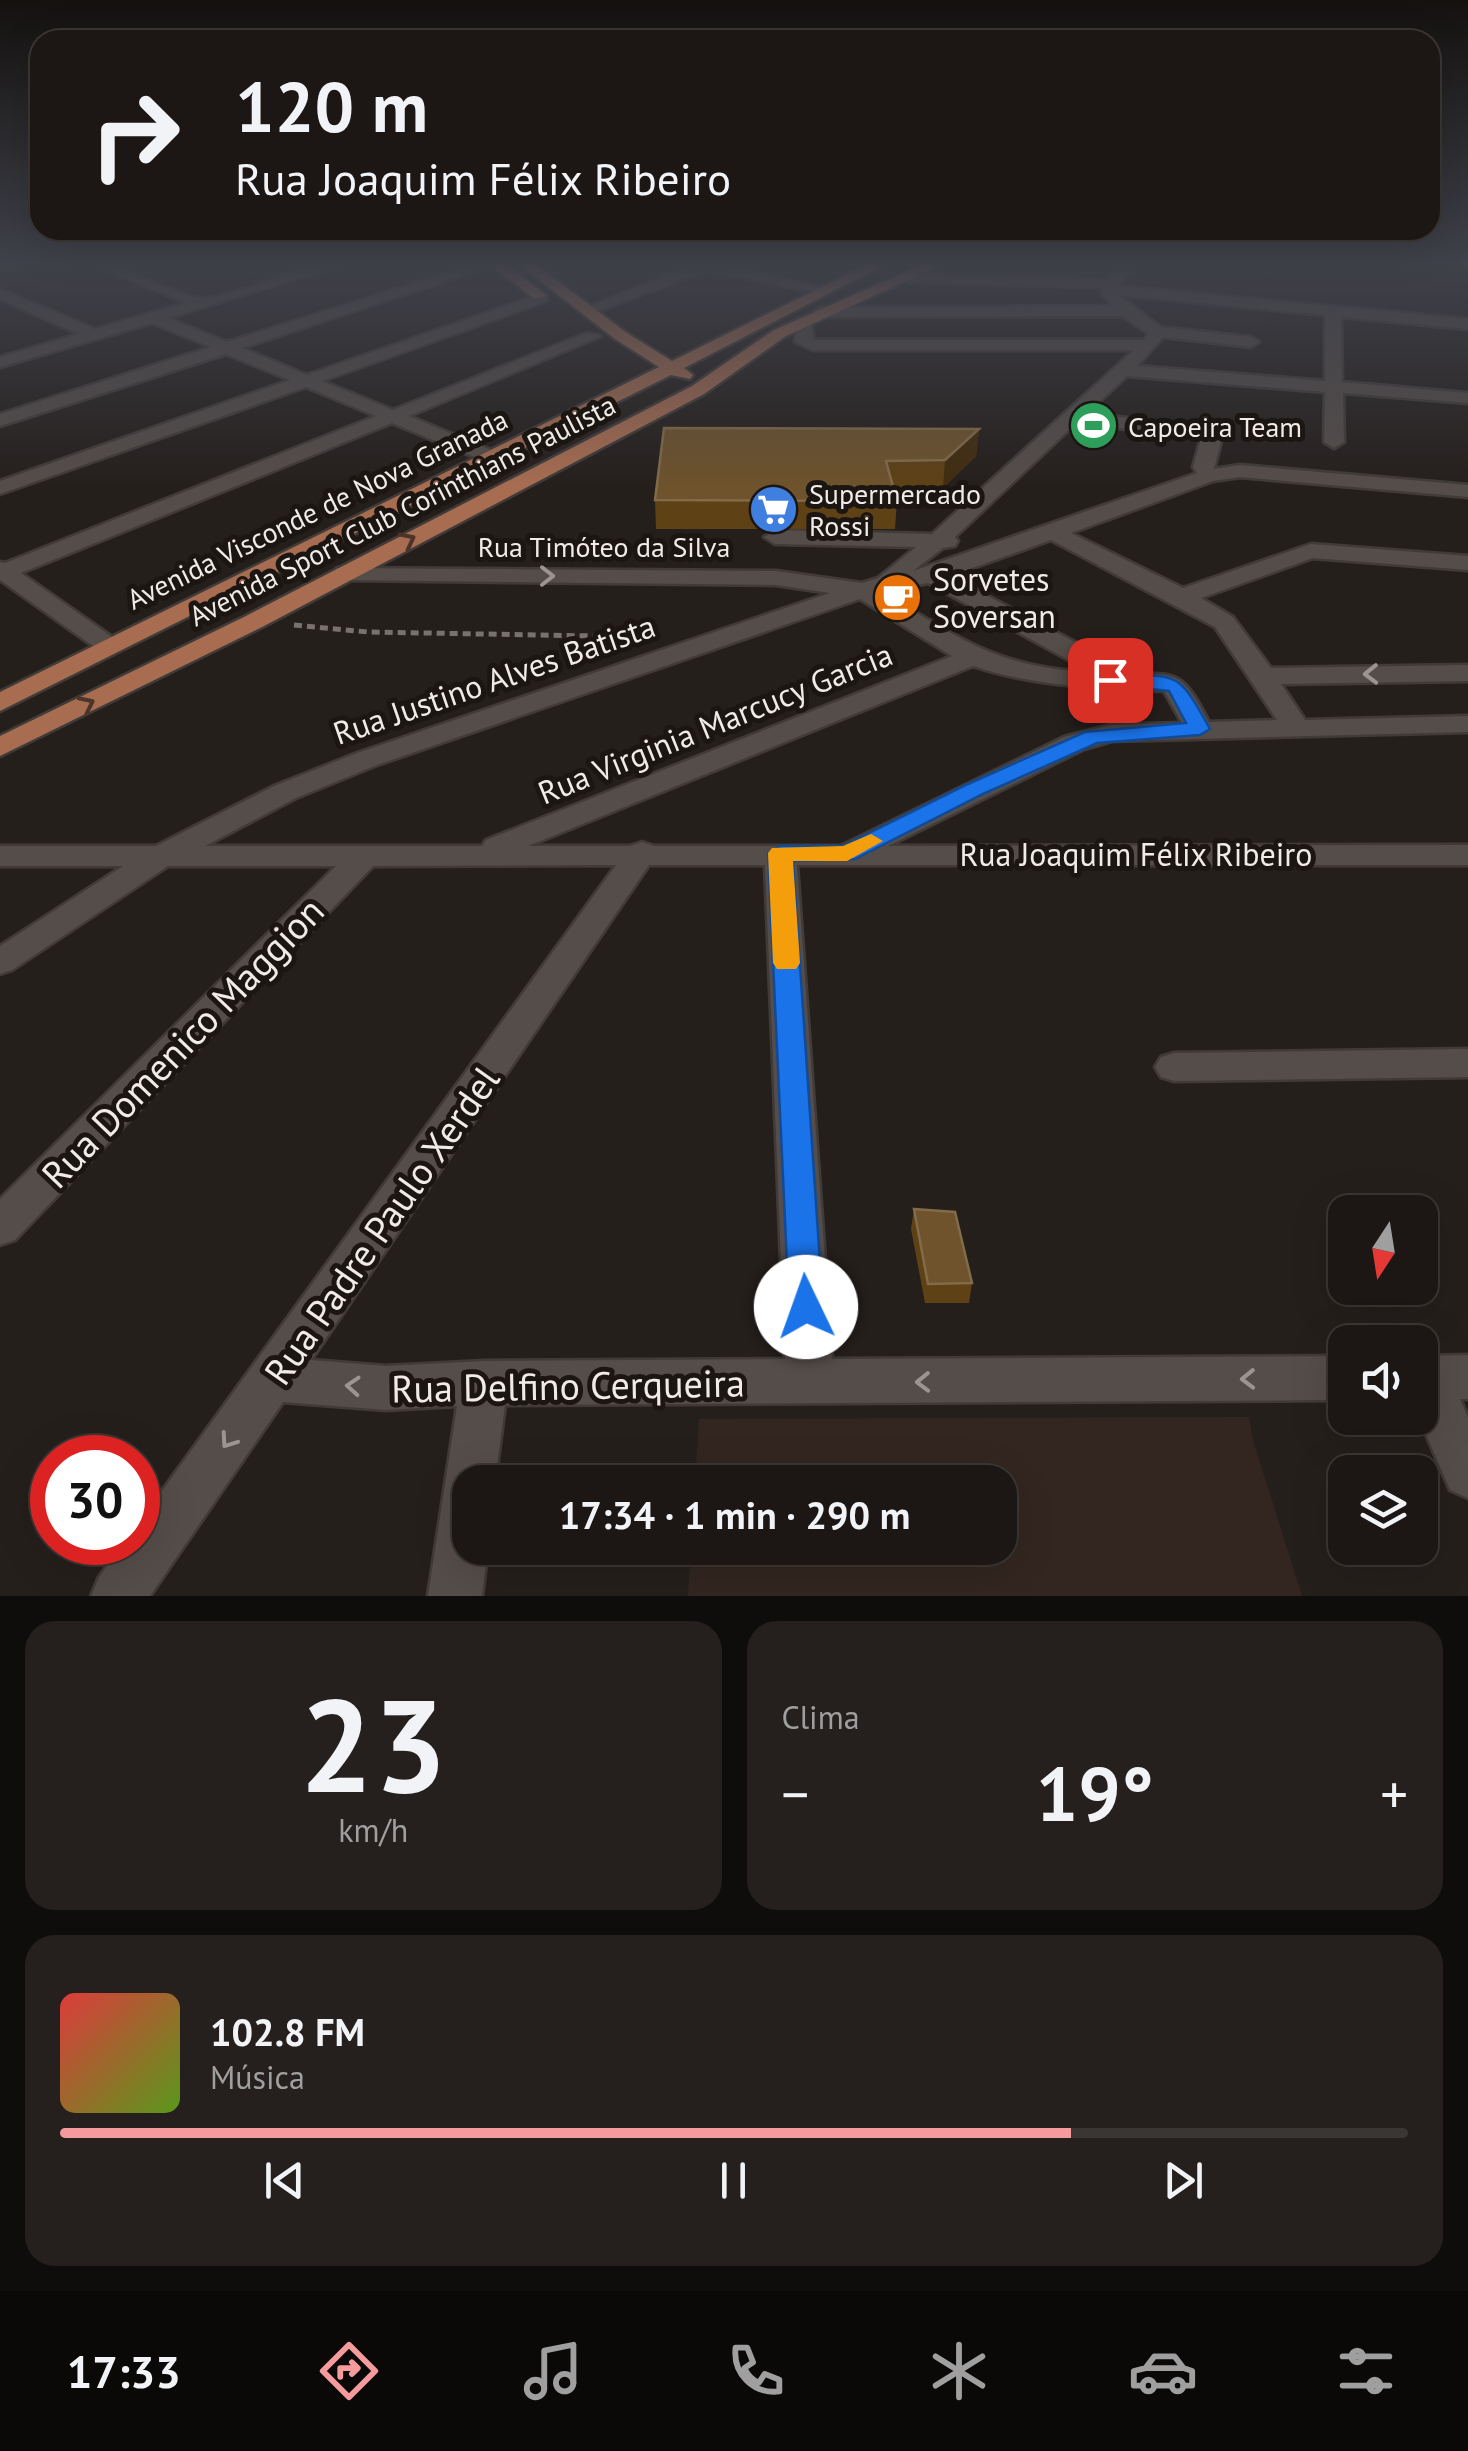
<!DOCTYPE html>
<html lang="pt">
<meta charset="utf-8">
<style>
:root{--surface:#1c1715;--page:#25201e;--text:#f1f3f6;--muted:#a09fa0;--line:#3a3634;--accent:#f59b9d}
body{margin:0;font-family:"PT Sans",sans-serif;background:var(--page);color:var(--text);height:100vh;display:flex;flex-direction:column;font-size:38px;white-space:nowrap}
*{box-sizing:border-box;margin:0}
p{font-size:32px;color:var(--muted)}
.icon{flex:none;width:55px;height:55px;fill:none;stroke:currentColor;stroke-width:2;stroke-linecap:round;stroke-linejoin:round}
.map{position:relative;height:1596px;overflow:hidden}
.sheet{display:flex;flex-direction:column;gap:25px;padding:25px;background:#0f0d0c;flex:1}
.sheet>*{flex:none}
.hud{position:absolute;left:30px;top:30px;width:1410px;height:210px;border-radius:30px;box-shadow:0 10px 40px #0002,0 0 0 2px var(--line);background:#1c1715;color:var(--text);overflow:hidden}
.needle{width:65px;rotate:192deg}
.fabs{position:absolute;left:1328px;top:1195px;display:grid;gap:20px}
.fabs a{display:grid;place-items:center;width:110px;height:110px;border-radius:20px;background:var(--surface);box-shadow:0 10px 40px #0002,0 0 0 2px var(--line);font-size:50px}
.speed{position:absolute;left:30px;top:1435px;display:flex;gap:20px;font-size:50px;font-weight:700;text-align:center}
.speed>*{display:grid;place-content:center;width:130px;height:130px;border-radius:50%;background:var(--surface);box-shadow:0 10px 40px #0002,0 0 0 2px var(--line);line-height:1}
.speed .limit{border:15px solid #d22;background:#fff;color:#111}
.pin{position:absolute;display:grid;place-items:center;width:85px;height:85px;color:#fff;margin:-42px;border-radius:20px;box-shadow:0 5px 15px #0006}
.me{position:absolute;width:110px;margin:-55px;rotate:357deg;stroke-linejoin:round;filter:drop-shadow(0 0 8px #0008)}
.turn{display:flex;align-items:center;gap:35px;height:210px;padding:0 40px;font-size:45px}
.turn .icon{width:130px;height:130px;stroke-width:2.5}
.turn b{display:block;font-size:70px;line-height:85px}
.big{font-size:75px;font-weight:700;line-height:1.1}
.sheet .widget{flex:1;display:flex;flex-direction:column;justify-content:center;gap:15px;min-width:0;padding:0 35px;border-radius:30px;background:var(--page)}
.sheet .dial{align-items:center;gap:0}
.dial b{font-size:130px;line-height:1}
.song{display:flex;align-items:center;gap:30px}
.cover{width:120px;height:120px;border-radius:15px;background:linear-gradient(135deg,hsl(0 70% 55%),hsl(90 70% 35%))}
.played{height:10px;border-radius:5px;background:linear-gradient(90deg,var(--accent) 75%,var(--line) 75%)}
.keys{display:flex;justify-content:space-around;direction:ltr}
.heat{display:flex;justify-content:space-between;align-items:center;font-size:55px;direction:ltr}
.sheet .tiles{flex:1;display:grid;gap:25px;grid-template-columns:1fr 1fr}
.widget:last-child{grid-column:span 2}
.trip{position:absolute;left:452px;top:1465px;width:565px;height:100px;border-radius:30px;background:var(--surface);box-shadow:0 10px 40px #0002,0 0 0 2px var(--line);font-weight:700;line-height:100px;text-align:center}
.tab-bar{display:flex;height:160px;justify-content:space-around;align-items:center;background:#0b0908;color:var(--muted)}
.tab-bar .icon{width:70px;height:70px}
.tab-bar .on{color:var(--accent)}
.tab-bar b{font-size:45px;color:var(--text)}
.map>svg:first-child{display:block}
</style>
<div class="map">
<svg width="1468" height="1596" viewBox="0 0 1468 1596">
<rect width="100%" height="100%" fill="#251f1c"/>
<path fill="#332620" d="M1249 1417 1253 1440 1302 1596H688L691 1548H1000V1482H695L699 1419Z"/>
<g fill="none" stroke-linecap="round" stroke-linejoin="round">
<defs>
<path id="minor" d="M0 265H10L0 270Z
M94 265C131 265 180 300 205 298 252 293 293 265 341 265L168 318 227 342 473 265H494L242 348 307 375 537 295H547V301L322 381 393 410 587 333 601 336 409 416 498 453V461H484L392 423 21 573 118 641 122 646 118 651H100L0 580V562L5 563 376 416 306 387 0 494V481L290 380 226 354 0 426V414L211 347 152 323 0 367V357L79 334 0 299V289L95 329 186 303Z
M694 265H722L832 290 825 294 707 270 591 314 578 311Z
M1122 265H1137L1117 286 1468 319V329L1341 317 1342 382 1468 393V403L1343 393 1344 442 1334 448 1324 442 1325 392 1127 376 1087 413 1214 429 1222 438 1214 469 1240 465 1468 485V497L1240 477 1213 481 1071 533 1183 588 1311 544 1468 556V570L1313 558 1201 598 1233 617 1271 668 1468 665V681L1281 684 1305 720 1468 716V732L1112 741 1084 749 888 846 1468 845V865H797L832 1359 1345 1356V1400L505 1405 495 1482H470V1548H488L482 1596H428L457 1406 386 1410 283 1402 150 1596H91L99 1577 124 1542H138V1524L616 865 373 866 15 1240 0 1245V1199L336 866H168L12 970 0 974V946L123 866H0V846H156L274 786 357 753 830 593 776 585 345 580 333 573 337 568 776 571 862 583 878 578 916 547 775 544 764 537 775 530 932 534 1134 350H813L795 342 798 318H810L814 340H1145L1148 333 1122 316 821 317 813 312 821 307 1112 306 1102 294V287L908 283 901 279 908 275 1106 279ZM1119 295 1325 315V381L1137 366 1163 337 1251 347 1259 342 1251 337 1160 327ZM1076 423 1201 438 1193 467 1197 473 913 571 943 548 955 546 958 541 955 537ZM1051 540 1215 627 1277 720 1209 722C1180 667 1178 675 1118 673L1105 658 950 576ZM928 583 1087 670 1089 672C997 668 958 637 882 592ZM860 599 952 656 486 840 482 846H205L296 798 377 765ZM973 666C1035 687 1099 688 1164 691L1182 723 1111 725 1064 737 841 846H654L642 842 630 846H528ZM649 865H765L785 1359 484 1361 386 1366 311 1360Z
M1468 1049V1077L1174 1081 1161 1077 1155 1067 1161 1057 1174 1053Z
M1468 1355V1399H1460L1468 1417V1498L1450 1490 1419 1418 1420 1356Z"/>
<path id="major" d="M491 265H507L547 296 534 299Z
M520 265H536L627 333 672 361 866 265H884L684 368 693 375 690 379 671 375 0 711V692L659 367 615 339Z
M922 265H941L786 336 704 394 264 626 0 756V736L246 616 692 386 774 330Z"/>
</defs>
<use href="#minor" stroke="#403b38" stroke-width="5"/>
<use href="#major" stroke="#403b38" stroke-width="5"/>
<path stroke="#77716f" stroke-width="5" stroke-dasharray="8 5" stroke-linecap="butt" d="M294 625 368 632 652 637"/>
<use href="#minor" fill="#554d4a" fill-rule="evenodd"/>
<use href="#major" fill="#a86d51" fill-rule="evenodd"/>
</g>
<path fill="#5e4115" d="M979 429 976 456 943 488 894 489 897 501 895 529H656L655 500Z
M914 1209 972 1283 969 1303H925L911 1229Z"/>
<path fill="#412c0e" d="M979 429 976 456 943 488 945 460Z"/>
<path fill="#6e532c" stroke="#826b49" stroke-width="2.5" d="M664 428 979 429 945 460 886 461 897 501 655 500Z
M914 1209 955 1212 972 1283 928 1284Z"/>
<defs><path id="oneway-chevron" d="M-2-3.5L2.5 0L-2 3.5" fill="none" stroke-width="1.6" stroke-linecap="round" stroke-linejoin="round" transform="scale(2.5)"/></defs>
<g stroke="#4d3429">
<use href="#oneway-chevron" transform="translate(408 540) rotate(-27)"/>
<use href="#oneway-chevron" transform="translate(87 704) rotate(-26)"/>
</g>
<g stroke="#9b9492">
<use href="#oneway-chevron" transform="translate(547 576)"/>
<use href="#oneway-chevron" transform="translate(1371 674) rotate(179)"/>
<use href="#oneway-chevron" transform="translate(1248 1379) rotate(179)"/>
<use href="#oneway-chevron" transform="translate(923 1382) rotate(179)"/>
<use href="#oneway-chevron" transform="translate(353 1386) rotate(-176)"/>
<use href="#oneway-chevron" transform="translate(228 1441) rotate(125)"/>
</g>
<linearGradient id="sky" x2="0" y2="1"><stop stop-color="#14110f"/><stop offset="0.54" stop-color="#40424b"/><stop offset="1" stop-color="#40424b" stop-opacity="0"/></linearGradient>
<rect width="1468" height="488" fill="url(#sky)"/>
<path fill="#1a73e8" stroke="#114b97" stroke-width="2.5" d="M1110 674C1179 678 1175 666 1210 729L1200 735 1097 743 983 794 855 859 793 861 823 1307 818 1318 806 1322 794 1318 789 1307 768 853 780 846H843L968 784 1085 732 1186 723 1169 691 1103 684 1100 680Z"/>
<path fill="#f59e0b" d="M871 834 883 841 847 861H793L800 963 796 969H777L773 963 768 853 772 848 843 846Z"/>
<defs>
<symbol id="stadium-disc" viewBox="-11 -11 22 22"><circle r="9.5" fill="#2e9e5b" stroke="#1c1613"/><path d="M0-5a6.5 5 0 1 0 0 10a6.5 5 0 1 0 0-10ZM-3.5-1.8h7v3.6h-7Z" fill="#fff"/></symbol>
<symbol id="supermarket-disc" viewBox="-11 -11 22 22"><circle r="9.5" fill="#3f7fe0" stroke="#1c1613"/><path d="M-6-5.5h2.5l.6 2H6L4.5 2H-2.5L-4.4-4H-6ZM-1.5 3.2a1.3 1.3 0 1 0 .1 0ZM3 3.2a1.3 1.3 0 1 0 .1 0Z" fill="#fff"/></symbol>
<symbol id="cafe-disc" viewBox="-11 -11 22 22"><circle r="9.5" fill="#e8710a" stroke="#1c1613"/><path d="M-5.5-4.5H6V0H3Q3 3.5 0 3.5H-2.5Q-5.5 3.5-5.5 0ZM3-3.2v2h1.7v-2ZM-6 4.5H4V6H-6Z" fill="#fff"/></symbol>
</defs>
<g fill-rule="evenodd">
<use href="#stadium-disc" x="1066" y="398" width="55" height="55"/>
<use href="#supermarket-disc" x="746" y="482" width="55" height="55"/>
<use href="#cafe-disc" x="870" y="570" width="55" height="55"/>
</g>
<g text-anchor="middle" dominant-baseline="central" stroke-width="10" stroke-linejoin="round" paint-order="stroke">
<g font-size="28" fill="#f0ebe9" stroke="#1c1613" text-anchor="start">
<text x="1128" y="426">Capoeira Team</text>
<text x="809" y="493">Supermercado<tspan x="809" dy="32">Rossi</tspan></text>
</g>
<g font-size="28" fill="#f0ebe9" stroke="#1c1613">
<text transform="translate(317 509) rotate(-26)">Avenida Visconde de Nova Granada</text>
<text transform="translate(402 510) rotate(-27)">Avenida Sport Club Corinthians Paulista</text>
<text x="604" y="546">Rua Timóteo da Silva</text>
</g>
<g font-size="32" fill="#f0ebe9" stroke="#1c1613" text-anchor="start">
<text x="933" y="579">Sorvetes<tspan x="933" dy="37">Soversan</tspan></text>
</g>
<g font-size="32" fill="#f0ebe9" stroke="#1c1613">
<text transform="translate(494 679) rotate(-19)">Rua Justino Alves Batista</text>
<text transform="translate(715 723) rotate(-22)">Rua Virginia Marcucy Garcia</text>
<text x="1136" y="854">Rua Joaquim Félix Ribeiro</text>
</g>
<g font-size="38" fill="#f0ebe9" stroke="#1c1613">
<text transform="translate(182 1042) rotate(-46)">Rua Domenico Maggion</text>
<text transform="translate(381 1225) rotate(-55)">Rua Padre Paulo Xerdel</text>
<text transform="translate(568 1385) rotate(-1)">Rua Delfino Cerqueira</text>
</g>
</g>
</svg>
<div class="fabs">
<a><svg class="needle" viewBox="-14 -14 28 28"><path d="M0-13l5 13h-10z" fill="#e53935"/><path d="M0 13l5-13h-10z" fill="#a09fa0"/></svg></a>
<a><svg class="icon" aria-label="sound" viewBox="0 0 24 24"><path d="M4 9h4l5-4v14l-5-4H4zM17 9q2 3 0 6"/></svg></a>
<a><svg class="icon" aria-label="layers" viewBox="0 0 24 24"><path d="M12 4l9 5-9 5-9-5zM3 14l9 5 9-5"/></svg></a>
</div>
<div class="speed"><div class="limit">30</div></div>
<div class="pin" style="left:1110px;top:680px;background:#d93025"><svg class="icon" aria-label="arrive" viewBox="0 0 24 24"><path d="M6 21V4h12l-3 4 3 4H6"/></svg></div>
<svg class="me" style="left:806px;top:1307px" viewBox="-20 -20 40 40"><circle r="19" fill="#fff"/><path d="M0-13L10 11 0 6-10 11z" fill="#1a73e8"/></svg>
<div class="trip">17:34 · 1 min · 290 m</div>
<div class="hud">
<div class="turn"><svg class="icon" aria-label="right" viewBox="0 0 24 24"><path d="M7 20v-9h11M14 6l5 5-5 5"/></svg><div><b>120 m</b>Rua Joaquim Félix Ribeiro</div></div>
</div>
</div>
<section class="sheet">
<div class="tiles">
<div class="widget dial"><b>23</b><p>km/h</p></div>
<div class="widget"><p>Clima</p>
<div class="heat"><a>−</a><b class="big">19°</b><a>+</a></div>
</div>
<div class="widget">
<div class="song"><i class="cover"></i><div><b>102.8 FM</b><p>Música</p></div></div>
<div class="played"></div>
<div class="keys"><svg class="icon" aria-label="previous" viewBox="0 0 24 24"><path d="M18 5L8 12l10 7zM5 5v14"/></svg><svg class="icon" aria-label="pause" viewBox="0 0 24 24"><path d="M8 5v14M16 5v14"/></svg><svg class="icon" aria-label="next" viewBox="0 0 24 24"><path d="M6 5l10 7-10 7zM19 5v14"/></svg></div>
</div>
</div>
</section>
<nav class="tab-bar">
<b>17:33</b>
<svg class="icon on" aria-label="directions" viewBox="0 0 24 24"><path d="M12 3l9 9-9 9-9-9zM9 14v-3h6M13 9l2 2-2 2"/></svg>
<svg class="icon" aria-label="music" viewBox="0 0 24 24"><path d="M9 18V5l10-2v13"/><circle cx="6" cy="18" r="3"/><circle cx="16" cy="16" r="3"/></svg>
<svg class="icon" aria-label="phone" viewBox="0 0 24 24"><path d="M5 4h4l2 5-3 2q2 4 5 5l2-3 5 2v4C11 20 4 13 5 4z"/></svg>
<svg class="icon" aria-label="climate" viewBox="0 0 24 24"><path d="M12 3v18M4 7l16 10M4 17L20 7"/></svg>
<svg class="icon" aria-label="car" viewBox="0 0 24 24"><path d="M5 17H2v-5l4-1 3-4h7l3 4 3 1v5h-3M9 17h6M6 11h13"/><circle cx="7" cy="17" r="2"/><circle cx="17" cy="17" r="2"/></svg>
<svg class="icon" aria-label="filters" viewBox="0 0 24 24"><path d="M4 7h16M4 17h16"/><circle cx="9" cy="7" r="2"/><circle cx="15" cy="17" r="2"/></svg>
</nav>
